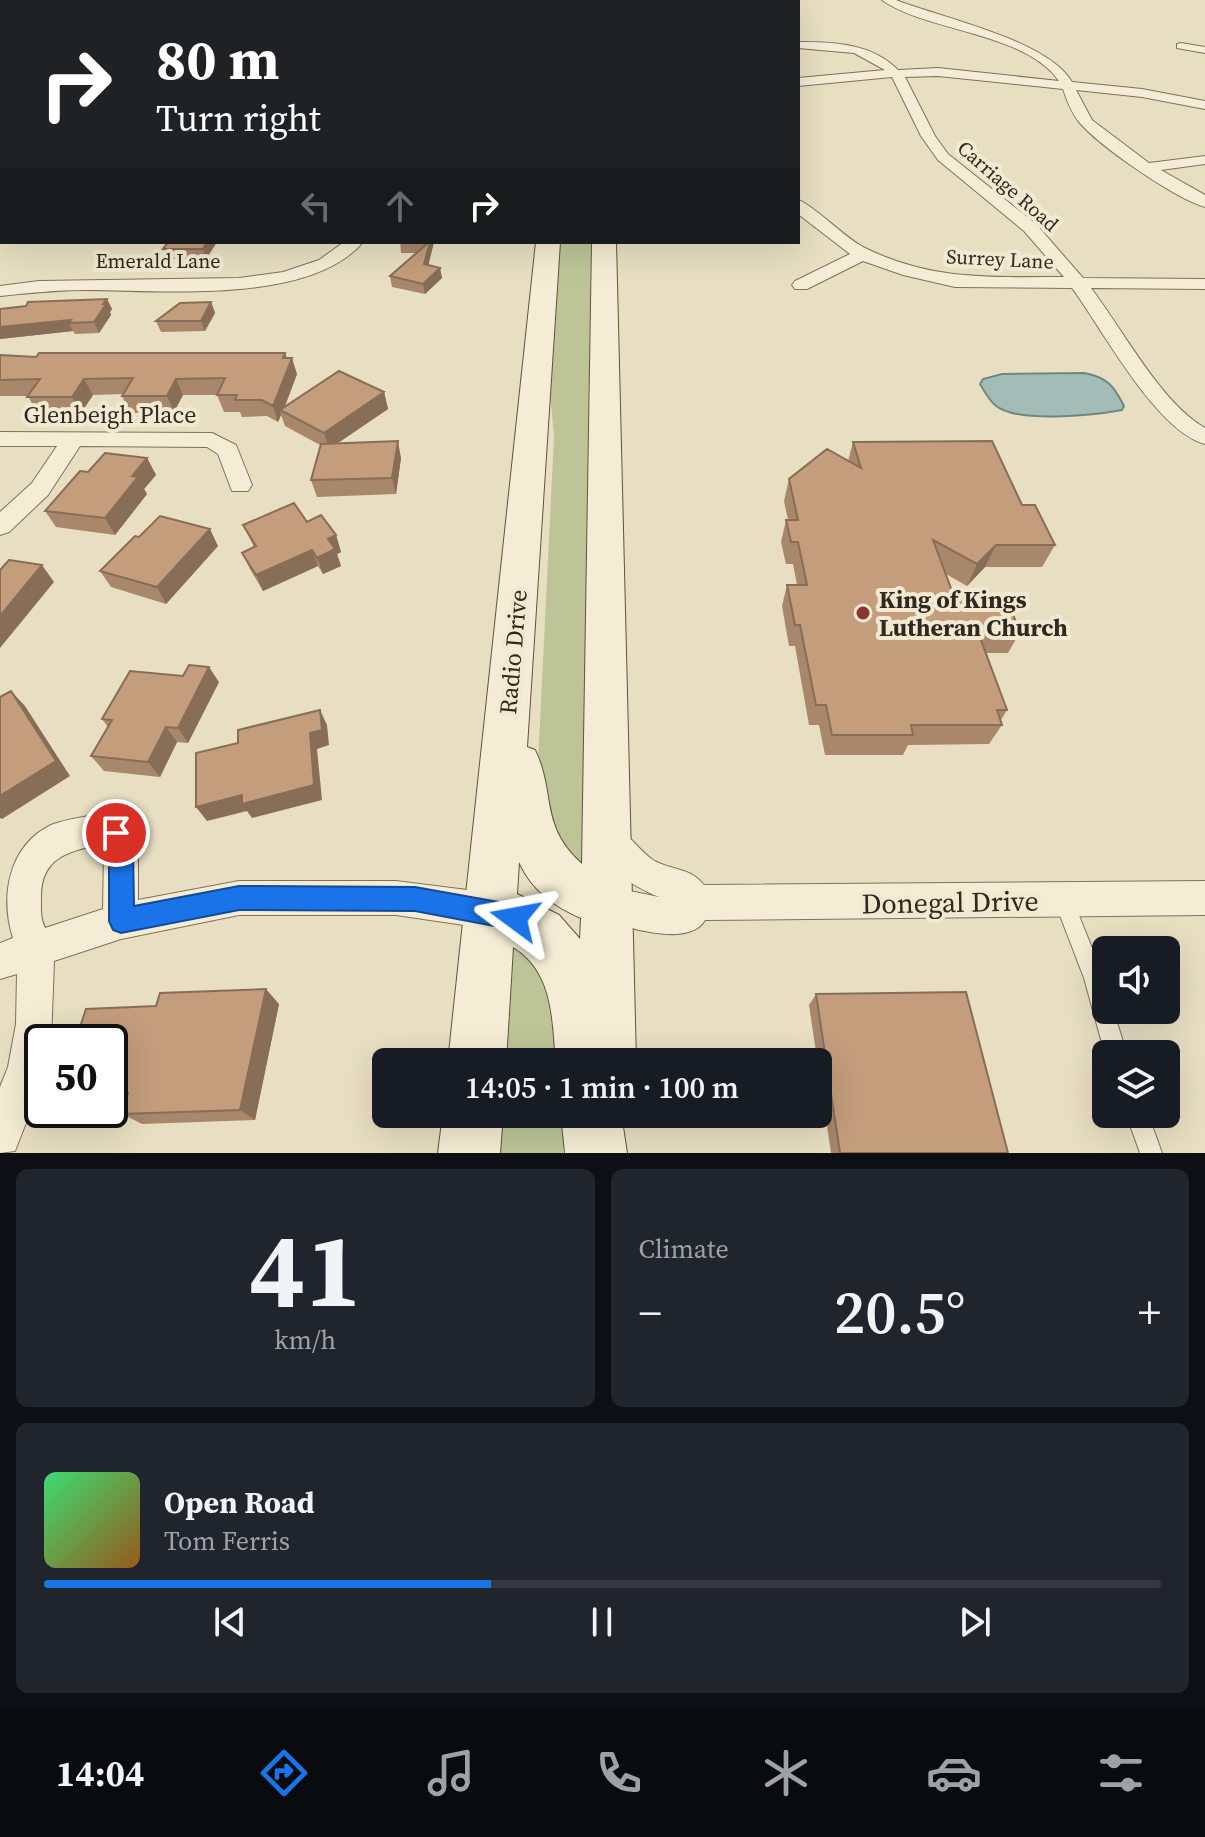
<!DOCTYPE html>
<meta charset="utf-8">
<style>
:root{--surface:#171b24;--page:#20242c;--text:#f1f3f6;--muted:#9ea1a6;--line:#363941;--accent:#1a73e8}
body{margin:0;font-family:"Source Serif 4",serif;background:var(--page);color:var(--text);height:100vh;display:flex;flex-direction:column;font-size:30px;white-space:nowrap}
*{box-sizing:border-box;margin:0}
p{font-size:26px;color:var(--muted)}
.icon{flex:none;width:44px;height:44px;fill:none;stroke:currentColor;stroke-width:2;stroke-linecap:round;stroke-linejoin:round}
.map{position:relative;height:1153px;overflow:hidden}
.side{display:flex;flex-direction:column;gap:16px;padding:16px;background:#0d0f14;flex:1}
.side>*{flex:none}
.hud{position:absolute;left:0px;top:0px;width:800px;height:244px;box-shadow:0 8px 32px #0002;background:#202124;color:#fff;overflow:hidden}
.tools{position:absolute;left:1092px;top:936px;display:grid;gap:16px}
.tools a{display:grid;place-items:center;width:88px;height:88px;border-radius:12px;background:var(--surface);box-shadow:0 8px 32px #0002;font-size:40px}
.speed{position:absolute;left:24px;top:1024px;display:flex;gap:16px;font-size:40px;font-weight:700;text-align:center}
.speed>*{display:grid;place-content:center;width:104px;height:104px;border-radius:50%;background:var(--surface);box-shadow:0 8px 32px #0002;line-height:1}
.speed .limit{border:4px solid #111;border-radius:12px;background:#fff;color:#111}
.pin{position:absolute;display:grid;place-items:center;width:68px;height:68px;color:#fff;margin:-34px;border:4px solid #fff;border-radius:50%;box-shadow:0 2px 8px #0007}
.me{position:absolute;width:88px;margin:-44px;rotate:283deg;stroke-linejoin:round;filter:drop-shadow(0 0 6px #0008)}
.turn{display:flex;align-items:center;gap:28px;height:168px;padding:0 24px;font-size:36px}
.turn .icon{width:104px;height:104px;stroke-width:2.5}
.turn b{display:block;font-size:56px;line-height:68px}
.lanes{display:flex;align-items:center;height:76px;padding:0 24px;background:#0003;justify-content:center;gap:40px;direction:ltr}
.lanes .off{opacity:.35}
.big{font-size:60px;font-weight:600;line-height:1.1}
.side .tile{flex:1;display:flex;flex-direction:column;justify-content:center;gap:12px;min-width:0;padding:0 28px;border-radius:12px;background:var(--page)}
.side .dial{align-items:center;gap:0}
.dial b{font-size:104px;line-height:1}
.song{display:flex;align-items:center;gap:24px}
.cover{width:96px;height:96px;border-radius:12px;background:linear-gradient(135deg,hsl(140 70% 55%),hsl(30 70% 35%))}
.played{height:8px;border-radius:4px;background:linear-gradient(90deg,var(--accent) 40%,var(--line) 40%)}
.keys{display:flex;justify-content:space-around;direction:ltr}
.heat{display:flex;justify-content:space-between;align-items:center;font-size:44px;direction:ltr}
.side .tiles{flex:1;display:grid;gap:16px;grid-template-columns:1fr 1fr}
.tile:last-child{grid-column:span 2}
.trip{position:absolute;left:372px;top:1048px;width:460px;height:80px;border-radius:12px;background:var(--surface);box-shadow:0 8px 32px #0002;font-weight:600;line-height:80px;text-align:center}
.tab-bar{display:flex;height:128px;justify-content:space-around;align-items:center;background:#090b0e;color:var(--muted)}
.tab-bar .icon{width:56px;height:56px}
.tab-bar .current{color:var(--accent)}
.tab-bar b{font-size:36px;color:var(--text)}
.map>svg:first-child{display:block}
</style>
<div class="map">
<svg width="1205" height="1153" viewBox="0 0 1205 1153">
<rect width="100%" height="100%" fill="#e8dfc2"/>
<path fill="#bdc598" d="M558 242H591L583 808 582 862 576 863 552 837 537 783 554 437 549 382Z
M517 944C552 975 556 1019 563 1062H504L513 947Z
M500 1114H564L563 1153H498Z"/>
<path fill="#a4bcb6" stroke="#6c8883" stroke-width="2" d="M1084 373C1107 377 1114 386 1124 406L1122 410C1095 415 1016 424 995 405 989 400 984 391 980 384L983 379 1002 374Z"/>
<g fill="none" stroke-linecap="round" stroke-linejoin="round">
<defs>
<path id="lane" d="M1063 891 1070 893 1104 978 1106 1010H1113L1127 1054H1105L1084 978 1054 900 1056 893Z
M1126 1114H1148L1162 1153H1140Z"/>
<path id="street" d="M882 0H896C942 18 1048 40 1072 82L1142 89 1205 101V109L1142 97 1076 90 1092 120 1149 163 1205 156V164L1161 170 1205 195V207C1176 199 1099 146 1079 122 1071 112 1067 101 1063 89L938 76 905 77 935 136 948 154 1036 224 1083 278 1205 279V289L1091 288C1123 330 1161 403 1205 428V444C1156 431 1103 330 1072 288L955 287 903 275 863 261 807 289H795L792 285 795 281 850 254 798 214V200C812 204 844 237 863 247 930 281 992 277 1064 277L1024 231 938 160 921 136 892 77 798 86V78L885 70 854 53 798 48V42C833 42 872 43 898 70L938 68 1059 81C1025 32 927 32 882 0Z
M1181 43 1205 47V53L1177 48V44Z
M0 133H2L0 142Z
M0 170H2V178H0Z
M344 242H363C310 305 161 290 86 290 57 290 29 293 0 296V286L39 281 239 278 283 272 319 260Z
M0 432 212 433 236 445 252 485 248 491H232L218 454 207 447 80 446 48 495 9 532 0 535V512L32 483 57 446H0Z
M100 814 128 822 138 852V900L239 881H396L491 893 503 899 509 911 503 923 491 929 396 915H239L121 939 54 961 51 1042H42V1082L15 1151 0 1153V1087L8 1067 16 1024 17 974 0 979V943L13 938C0 897 8 846 51 825 66 819 84 817 100 814ZM100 844 104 852 103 909 45 928C40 917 41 909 41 897 41 858 67 852 100 844Z
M609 823C627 830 637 849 653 860 672 871 690 867 704 885L1205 881V915L705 920C689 949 619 926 594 915L589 903 594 891 606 886 659 897C630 885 606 869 592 839L597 828Z"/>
<path id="secondary" d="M597 0H611V2H597Z
M536 242H560L527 747 535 750C556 794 539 826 582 864L592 242H616L636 1062H556C552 1020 554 972 513 947L506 1062H448ZM519 862C532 890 553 906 581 918L580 939 559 915 517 894Z
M443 1114H503L500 1153H438Z
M561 1114H621L627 1153H565Z"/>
</defs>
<use href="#lane" stroke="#80715b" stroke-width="2"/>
<use href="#street" stroke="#80715b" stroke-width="2"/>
<use href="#secondary" stroke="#62523f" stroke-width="2"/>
<use href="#lane" fill="#f4ecd4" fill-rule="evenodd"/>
<use href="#street" fill="#f4ecd4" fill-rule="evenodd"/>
<use href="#secondary" fill="#f4ecd4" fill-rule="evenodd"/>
</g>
<path fill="#a8876b" d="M217 242 206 259H167L163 249Z
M400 242H434L428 265 440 268 442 278 425 294 392 287 390 276 417 253H401Z
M107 299 112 309 110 312 111 315 99 333 75 334 73 331 0 339V309Z
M211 302 215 313 205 331 161 332 156 321Z
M285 353 287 358 297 374 285 406 384 392 388 409 338 443 401 458 396 494 317 497 311 480 320 445 285 426 281 415 278 422 267 416 242 417 240 412H224L217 395H183L174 412 130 413 122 396 123 394 93 395 81 413H37L28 396H0V355L36 357Z
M853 442 1022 505 1055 545 1042 567H985L967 586 946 574 952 591 949 597 1020 632 1008 653H985L1007 710 1001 720 1002 725 989 744 908 745 903 755H825L819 725H809L795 646H789L782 606 787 585H797L793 564H786L781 542 786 520H788L784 501 789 479 848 461Z
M147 458 156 475 144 489 147 494 115 535 56 527 45 511 88 472Z
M243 525 336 535 341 552 337 554 341 566 323 574 318 566 263 591 250 569 242 553 254 547Z
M218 546 166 604 111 587 100 571Z
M219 682 188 743 177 742 160 777 104 771 91 756 108 727 102 719Z
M816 994 1008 1153H831L809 1005Z
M279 1004 255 1120 142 1124 122 1114 124 1105H110V1042Z"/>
<path fill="#886e57" d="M207 242H217L206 259 203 249Z
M430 242H434L426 275 424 264Z
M440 268 442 278 425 294 423 284Z
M107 299 112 309 110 312 111 315 99 333 94 322Z
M211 302 215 313 205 331 201 321Z
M71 320 69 323 73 331 0 339V327Z
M285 353 289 366 292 358 297 374 283 411 280 410 281 415 278 422 273 406Z
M84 379 93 395 81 413 72 397Z
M176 379 183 395 174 412 167 396Z
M384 392 388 409 329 449 324 433Z
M398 441 401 458 396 494 392 478Z
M147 458 156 475 144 489 147 494 115 535 105 518 132 476Z
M210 529 218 546 166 604 157 587Z
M336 535 341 552 337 554 341 566 323 574 317 558 328 539Z
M996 545 985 567 967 586 977 564Z
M312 550 318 566 263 591 256 575Z
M42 565 54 582 0 648V616Z
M209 667 219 682 188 743 178 728Z
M11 691 25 706 70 776 2 819 0 818V796Z
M320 710 327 725 329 745 317 749 322 800 252 818 247 811 207 821 196 807 310 733Z
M166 727 177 742 160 777 148 762Z
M266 989 279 1004 255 1120 240 1110Z"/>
<path fill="#c39d7c" stroke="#886e57" stroke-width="2" d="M0 0H9L12 2H2V29H0Z
M107 0H439L453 2H103Z
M472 0H498V2H470Z
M2 34V65H0V35Z
M168 242H207L203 249H163Z
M400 242H430L424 264 440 268 423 284 390 276 428 243Z
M107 299 103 304H106L94 322 69 323 71 320 0 327V309L26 306 28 302Z
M211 302 201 321H156L180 303Z
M39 353H285L283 358H292L273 406 262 400H235L237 395H217L225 378 176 379 167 396H122L133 378 84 379 72 397H27L40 379 0 380V355L36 357Z
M339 371 384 392 324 433 280 410Z
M398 441 392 478 311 480 321 444Z
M992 441 1022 505H1035L1055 545H996L977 564 933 540 952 591 946 597H1006L1020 632H978L1007 710H997L1002 725H911L913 735H832L826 705H816L800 625H795L787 585H807L798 542H791L786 520H798L789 479 827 449 861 468 853 442Z
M105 453 147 458 132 476 138 477 105 518 45 511 80 471 88 472Z
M294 503 307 522 321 515 336 535 328 539 335 549 317 558 312 550 256 575 242 553 256 546 243 525Z
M160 516 210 529 157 587 100 571 135 536 139 537Z
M9 560 42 565 0 616V570Z
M189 665 209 667 178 728 166 727 148 762 91 756 112 720 102 719 130 671 183 676Z
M11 691 56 761 0 796V697Z
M320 710 322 730 310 733 314 785 242 804V795L196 807V753L238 743V730Z
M266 989 240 1110 122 1114 128 1093 110 1094V1042H75L86 1009 156 1006 160 993Z
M966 992 1008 1153H840L816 994Z"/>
<path fill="#1a73e8" stroke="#114b97" stroke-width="2" d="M116 822 124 825 133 852 134 906 239 886 415 887 515 905 524 909 527 918 524 926 515 930 415 911 239 910 121 933 113 930 109 921V852L104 833 108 825Z"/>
<circle fill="#893632" stroke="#f1e9d1" stroke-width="3" cx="863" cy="613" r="8"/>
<g text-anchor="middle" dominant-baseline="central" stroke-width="8" stroke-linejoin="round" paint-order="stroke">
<g font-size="20" fill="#32291e" stroke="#f1e9d1">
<text transform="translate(1008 186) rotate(41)">Carriage Road</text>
<text transform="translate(1000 259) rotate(3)">Surrey Lane</text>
<text x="158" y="261">Emerald Lane</text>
</g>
<g font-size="24" fill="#32291e" stroke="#f1e9d1">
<text x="110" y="414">Glenbeigh Place</text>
<text transform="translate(513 652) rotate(-85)">Radio Drive</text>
</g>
<g font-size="24" font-weight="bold" fill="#32291e" stroke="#f1e9d1" text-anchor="start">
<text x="879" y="599">King of Kings<tspan x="879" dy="28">Lutheran Church</tspan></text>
</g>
<g font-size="28" fill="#32291e" stroke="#f1e9d1">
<text transform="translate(950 902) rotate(-1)">Donegal Drive</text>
</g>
</g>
</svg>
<div class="tools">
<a><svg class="icon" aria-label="sound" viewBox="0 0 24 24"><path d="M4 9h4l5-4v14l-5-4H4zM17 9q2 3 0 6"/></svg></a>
<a><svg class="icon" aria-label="layers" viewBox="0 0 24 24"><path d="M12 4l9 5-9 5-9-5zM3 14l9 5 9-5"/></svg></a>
</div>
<div class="speed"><div class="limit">50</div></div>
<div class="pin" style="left:116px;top:833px;background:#d93025"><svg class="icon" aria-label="arrive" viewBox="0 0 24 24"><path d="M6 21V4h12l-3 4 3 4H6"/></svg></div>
<svg class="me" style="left:515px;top:918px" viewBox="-20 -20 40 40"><path d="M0-17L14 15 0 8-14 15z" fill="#1a73e8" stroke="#fff" stroke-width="4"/></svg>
<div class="trip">14:05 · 1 min · 100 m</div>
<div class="hud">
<div class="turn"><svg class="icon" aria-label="right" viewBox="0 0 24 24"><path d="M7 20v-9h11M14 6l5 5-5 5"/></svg><div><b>80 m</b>Turn right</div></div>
<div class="lanes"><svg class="icon off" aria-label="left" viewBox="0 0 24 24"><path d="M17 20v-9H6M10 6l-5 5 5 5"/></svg><svg class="icon off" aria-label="ahead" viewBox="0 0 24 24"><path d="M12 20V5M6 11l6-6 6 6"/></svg><svg class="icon" aria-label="right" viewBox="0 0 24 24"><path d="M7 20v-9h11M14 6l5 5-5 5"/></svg></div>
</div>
</div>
<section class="side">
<div class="tiles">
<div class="tile dial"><b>41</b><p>km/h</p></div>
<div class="tile"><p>Climate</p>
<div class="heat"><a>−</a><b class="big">20.5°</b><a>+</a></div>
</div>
<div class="tile">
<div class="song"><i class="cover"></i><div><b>Open Road</b><p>Tom Ferris</p></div></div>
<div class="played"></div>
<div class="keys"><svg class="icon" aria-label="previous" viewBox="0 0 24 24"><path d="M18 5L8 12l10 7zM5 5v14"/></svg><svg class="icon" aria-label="pause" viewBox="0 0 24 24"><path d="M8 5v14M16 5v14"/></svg><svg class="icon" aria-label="next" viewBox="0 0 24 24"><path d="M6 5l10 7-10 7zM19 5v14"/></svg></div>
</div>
</div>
</section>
<nav class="tab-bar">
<b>14:04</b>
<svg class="icon current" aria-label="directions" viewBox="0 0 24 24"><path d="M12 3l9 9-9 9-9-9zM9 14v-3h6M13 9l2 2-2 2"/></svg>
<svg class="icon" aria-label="music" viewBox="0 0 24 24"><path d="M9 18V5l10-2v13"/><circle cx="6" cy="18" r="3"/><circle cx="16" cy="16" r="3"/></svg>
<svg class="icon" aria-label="phone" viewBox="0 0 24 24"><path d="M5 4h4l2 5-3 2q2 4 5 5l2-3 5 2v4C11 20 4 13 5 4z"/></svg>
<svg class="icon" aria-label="climate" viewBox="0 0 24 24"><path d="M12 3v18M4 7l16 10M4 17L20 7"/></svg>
<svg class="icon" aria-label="car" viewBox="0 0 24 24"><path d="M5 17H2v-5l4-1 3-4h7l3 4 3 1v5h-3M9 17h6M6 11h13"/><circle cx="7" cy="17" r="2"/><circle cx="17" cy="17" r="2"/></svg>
<svg class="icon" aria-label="filters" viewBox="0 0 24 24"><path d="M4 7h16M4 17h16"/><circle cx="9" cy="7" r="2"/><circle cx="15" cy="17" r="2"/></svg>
</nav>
